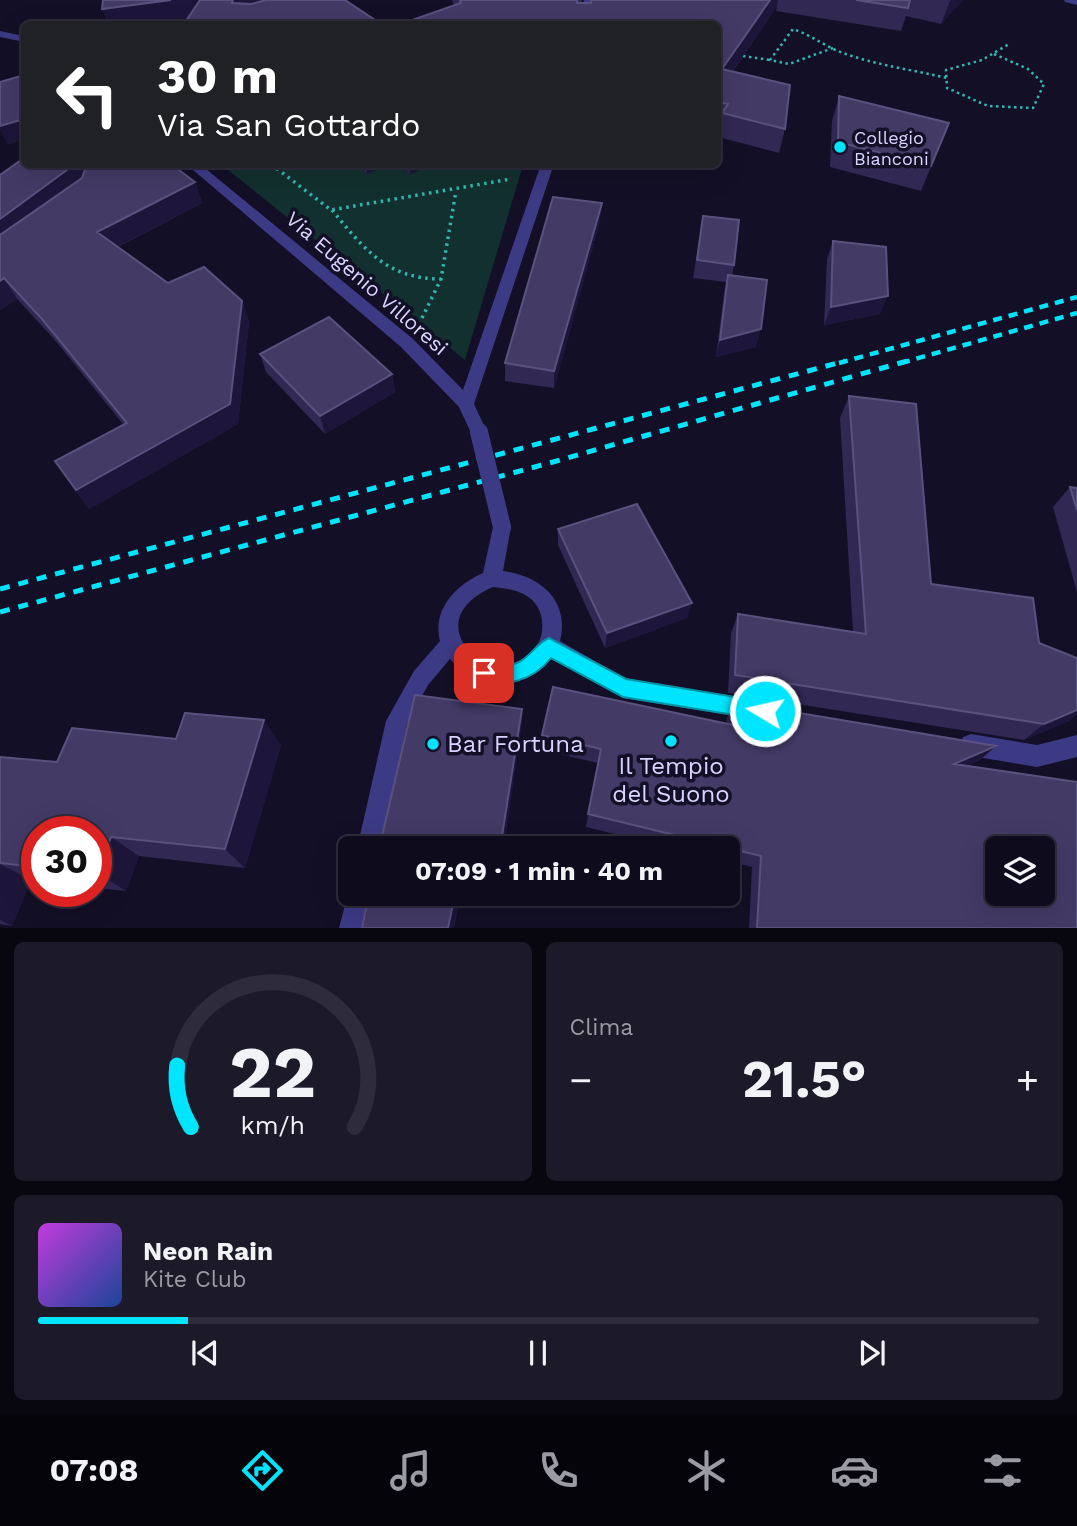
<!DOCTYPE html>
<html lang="it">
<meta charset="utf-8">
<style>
:root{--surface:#0e0b1c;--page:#1c1929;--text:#f1f3f6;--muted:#9b9ba3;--line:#2e2b3b;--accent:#00e5ff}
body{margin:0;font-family:"Work Sans",sans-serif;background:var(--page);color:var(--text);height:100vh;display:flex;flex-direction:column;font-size:26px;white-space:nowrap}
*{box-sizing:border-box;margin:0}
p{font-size:23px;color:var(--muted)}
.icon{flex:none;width:38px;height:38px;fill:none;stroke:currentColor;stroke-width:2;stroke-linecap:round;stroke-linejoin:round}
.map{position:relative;height:928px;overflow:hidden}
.panel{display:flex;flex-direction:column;gap:14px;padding:14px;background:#08060f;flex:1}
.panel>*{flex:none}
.hud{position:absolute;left:21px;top:21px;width:700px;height:147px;border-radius:10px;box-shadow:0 7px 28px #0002,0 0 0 2px var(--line);background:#202124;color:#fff;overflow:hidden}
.tools{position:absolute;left:985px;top:836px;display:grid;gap:14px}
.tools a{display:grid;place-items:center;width:70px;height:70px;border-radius:10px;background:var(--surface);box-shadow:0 7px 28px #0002,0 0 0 2px var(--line);font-size:35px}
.speed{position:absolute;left:21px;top:816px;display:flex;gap:14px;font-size:35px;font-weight:700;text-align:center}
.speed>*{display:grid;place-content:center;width:91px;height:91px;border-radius:50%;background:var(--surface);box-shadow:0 7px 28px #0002,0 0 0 2px var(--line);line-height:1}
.speed .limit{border:10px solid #d22;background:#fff;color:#111}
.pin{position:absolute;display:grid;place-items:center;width:60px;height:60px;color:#fff;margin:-30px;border-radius:14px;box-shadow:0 4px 10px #0006}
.me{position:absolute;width:77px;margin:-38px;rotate:279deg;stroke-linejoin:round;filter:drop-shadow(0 0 5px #0008)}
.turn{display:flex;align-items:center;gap:24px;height:147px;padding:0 21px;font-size:32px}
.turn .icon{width:91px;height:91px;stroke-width:2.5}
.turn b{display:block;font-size:49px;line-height:60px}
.big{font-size:52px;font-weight:700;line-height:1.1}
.panel .widget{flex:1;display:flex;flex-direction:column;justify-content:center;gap:10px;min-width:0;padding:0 24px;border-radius:10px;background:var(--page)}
.panel .dial{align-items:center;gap:0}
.dial svg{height:182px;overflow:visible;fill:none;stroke:var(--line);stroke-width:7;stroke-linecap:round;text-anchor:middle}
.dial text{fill:var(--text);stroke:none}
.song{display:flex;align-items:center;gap:21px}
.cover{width:84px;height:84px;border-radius:10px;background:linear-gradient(135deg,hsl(290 70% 55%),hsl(220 70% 35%))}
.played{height:7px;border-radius:4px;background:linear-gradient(90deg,var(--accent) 15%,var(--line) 15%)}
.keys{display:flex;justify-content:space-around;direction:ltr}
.heat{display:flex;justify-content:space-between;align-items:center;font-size:38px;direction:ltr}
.panel .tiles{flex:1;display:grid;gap:14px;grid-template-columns:1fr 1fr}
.widget:last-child{grid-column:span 2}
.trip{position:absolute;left:338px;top:836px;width:402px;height:70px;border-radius:10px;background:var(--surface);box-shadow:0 7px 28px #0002,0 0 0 2px var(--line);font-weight:700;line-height:70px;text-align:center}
.tabs{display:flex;height:112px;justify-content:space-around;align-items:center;background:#06040b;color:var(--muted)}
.tabs .icon{width:49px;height:49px}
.tabs .current{color:var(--accent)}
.tabs b{font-size:32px;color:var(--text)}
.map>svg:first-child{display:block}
</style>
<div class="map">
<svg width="1077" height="928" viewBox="0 0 1077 928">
<rect width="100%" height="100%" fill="#130f26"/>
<path fill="#12302f" d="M222 165H356L367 174C386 166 394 161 410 174L432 165H523L465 360Z"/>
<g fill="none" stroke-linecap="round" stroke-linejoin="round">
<path stroke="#2fb8b0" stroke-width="2.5" stroke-dasharray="2.5 3.5" stroke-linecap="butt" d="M833 48 789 64 770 60 793 29C811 35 826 47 843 53 876 65 913 70 947 78
M994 54 1028 69 1044 84 1033 108 988 106 947 88 946 70 982 60 1009 44
M743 56 770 60"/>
<path stroke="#2fb8b0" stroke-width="3.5" stroke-dasharray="2.5 4.5" stroke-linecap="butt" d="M271 164 331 210 511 179
M332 210C364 249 387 279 441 279
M422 318 441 279 456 191"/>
<path fill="#3d3a85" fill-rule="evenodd" d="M584 0H594L588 24H578Z
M1064 0H1077V5L1065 2Z
M0 31 24 36V42L0 37Z
M186 164H200L413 339 463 390 541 164H554L474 404 487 432 485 437H473L459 407 401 347Z
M502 519 509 522 511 527 503 571C541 576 570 601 560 641L626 679 753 699 761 702 764 709 761 716 753 719 623 698 552 658C527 691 475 691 450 659L428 685 407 724 381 849H357L386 721 414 671 440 641C432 609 456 585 483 573L493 527 495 522ZM493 587C515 589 538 594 542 620 543 628 542 638 537 645 499 701 409 623 493 587Z
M971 734 1037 745 1077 735V757L1037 767 971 756 963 753 960 745 963 737Z
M350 886V894H371L364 928H339Z"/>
<path stroke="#00e5ff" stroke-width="4.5" stroke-dasharray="9 7" stroke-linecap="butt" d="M839 363 1077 297
M901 363 1077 313"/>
<path stroke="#00e5ff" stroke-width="5" stroke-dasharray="10 9" stroke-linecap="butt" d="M0 589 845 361
M0 612 553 462 907 361"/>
<path stroke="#3d3a85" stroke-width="18" d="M479 432 502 527"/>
</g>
<path fill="#312854" d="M452 0H582L581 3H591V0H963L941 24 906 16 901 31 776 11 777 6 733 71 785 129 779 153 718 137 719 127H718V24L454 5Z
M839 96 949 123 921 191 830 167 832 121Z
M356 164H389L367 174Z
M398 164H432L410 174Z
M0 175 195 182 202 203 118 247 168 283 242 301 249 322 238 424 89 509 55 461 123 424 54 339 17 299 0 310Z
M703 216 734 265 732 276 756 347 716 357 724 293 726 282 693 278Z
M600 221 554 388 505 381V363Z
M833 241 880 314 824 325 827 259Z
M260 354 392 374 395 392 325 434 266 372Z
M849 396 931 584 1039 643 1077 658V714L1069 721 1024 740 728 693 731 633 738 614 853 632 840 418Z
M1070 487 1077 488V592L1053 507Z
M558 529 692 603 687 618 605 648 558 545Z
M734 702 996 746 980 760 966 766 1077 928H749L752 867 728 861V849H677L586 827 598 763 541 750 542 735 726 724 727 718Z
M176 739 281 745 245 868 139 856 126 891 96 888V831H37V881L31 880 12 926 0 924V757L57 762Z
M369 894H497L495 903 460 897 454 928H362Z"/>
<path fill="#1d163a" d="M171 0H203L209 19 165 24H108L102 9Z
M233 0H318L239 21 232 3Z
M770 0H778L777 6 718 92 722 69Z
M951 0H963L941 24 950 1Z
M24 119V139L8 145 0 129V126Z
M69 164H87L77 190 0 249V219Z
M366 164H389L367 174Z
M409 164H432L410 174Z
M195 182 202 203 107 252 97 232Z
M602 203 600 221 554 388V371Z
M4 278 17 299 0 310V281Z
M888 296 880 314 824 325 831 307Z
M242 301 249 322 238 424 89 509 76 490Z
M761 329 756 347 716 357 720 340Z
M392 374 395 392 325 434 320 416Z
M692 603 687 618 605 648 607 633Z
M522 709V724L504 849H500Z
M1077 710V714L1069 721 1024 740 1044 724Z
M264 720 281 745 245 868 225 849Z
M996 746 980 760 939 778 954 764Z
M111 837 139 856 126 891 97 873Z
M0 864 31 880 12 926 0 920Z
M455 894H459L460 897 454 928H448Z"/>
<path fill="#433a66" stroke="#5a527e" stroke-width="2" fill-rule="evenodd" d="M103 0H171L102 9Z
M200 0H233L232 3 251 4 266 0H345L381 24H184Z
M460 0H577V3H591V0H770L722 69 790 85 785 129 722 113 728 104 718 102V24H401L461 3Z
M856 0H910L908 8Z
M24 75V119L0 126V82Z
M839 96 949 123 931 166 838 142Z
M24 158V164H69L67 170 0 219V175Z
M87 164H171L195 182 97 232 168 283 204 267 242 301 230 404 76 490 55 461 127 423 42 319 4 278 0 281V235L82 178Z
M553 197 602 203 554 371 505 363Z
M703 216 739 220 734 265 697 260Z
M833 241 886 247 888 296 831 307Z
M728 275 767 280 761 329 720 340Z
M329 317 392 374 320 416 260 354Z
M849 396 916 404 931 584 1033 598 1039 643 1077 658V710L1044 724 735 675 738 614 866 634Z
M1070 487 1077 488V510Z
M637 504 692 603 607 633 558 529Z
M553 687 733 725 734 702 996 746 954 764 1077 782V928H757L761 856 588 814 601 749 542 735ZM998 849H1043V894H998Z
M415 695 522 709 500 849H379Z
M185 713 264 720 225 849 111 837 97 873 96 831H37V867L0 863V757L57 762 72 728 176 739Z
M369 894H455L448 928H362Z"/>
<path fill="#00e5ff" stroke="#0095a6" stroke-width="2" d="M549 638 626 679 765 702 772 704 775 711 772 718 765 720 623 697 551 658C534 680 504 689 477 679L474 673 477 666C490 661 504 668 517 663 531 657 536 643 549 638Z"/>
<g fill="#00e5ff" stroke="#130f26" stroke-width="2.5">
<circle cx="840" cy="147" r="7"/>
<circle cx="671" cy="741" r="7"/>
<circle cx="433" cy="744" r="7"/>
</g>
<g text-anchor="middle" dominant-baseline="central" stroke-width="7" stroke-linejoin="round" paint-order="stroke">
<g font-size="18" fill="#d9d4ff" stroke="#130f26" text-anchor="start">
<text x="854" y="137">Collegio<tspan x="854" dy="21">Bianconi</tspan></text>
</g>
<g font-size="21" fill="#d9d4ff" stroke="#130f26">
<text transform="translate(367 283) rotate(41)">Via Eugenio Villoresi</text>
</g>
<g font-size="24" fill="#d9d4ff" stroke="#130f26" text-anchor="start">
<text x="447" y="744">Bar Fortuna</text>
<text x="671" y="766" text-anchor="middle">Il Tempio<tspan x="671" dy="28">del Suono</tspan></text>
</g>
</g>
</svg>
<div class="tools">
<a><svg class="icon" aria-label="layers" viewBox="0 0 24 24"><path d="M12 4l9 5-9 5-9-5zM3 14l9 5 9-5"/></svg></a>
</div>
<div class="speed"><div class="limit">30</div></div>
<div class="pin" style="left:484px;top:673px;background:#d93025"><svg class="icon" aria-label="arrive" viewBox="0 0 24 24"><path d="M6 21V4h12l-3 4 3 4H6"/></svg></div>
<svg class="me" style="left:765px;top:711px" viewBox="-20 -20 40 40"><circle r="17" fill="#00e5ff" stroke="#fff" stroke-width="3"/><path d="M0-11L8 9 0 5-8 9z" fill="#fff"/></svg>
<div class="trip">07:09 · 1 min · 40 m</div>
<div class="hud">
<div class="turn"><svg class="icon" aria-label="left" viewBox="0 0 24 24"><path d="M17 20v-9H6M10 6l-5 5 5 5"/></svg><div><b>30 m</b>Via San Gottardo</div></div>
</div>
</div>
<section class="panel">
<div class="tiles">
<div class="widget dial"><svg viewBox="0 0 100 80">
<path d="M14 69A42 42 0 1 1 86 69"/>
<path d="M14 69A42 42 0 0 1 8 42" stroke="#00e5ff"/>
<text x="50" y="56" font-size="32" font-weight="700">22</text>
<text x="50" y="72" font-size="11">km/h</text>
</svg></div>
<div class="widget"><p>Clima</p>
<div class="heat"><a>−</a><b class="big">21.5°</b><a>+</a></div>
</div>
<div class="widget">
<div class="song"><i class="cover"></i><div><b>Neon Rain</b><p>Kite Club</p></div></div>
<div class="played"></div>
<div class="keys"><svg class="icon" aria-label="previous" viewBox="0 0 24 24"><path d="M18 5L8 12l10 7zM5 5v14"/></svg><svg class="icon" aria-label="pause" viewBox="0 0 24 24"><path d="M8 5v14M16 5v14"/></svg><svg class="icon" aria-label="next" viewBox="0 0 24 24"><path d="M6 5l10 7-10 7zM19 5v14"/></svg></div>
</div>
</div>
</section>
<nav class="tabs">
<b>07:08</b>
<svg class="icon current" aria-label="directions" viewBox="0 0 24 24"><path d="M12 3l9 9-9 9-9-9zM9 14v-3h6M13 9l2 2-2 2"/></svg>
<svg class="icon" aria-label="music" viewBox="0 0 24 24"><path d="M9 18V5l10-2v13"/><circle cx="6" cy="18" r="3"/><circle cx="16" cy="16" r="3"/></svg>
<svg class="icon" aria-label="phone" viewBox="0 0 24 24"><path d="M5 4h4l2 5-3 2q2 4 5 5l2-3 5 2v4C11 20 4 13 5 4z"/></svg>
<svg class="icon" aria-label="climate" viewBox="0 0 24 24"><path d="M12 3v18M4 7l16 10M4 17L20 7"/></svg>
<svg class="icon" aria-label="car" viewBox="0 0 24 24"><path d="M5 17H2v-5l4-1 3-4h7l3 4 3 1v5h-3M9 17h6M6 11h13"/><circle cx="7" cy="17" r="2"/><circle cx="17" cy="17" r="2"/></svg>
<svg class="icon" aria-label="filters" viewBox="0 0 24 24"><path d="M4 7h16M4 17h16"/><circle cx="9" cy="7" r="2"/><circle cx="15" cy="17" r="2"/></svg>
</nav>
